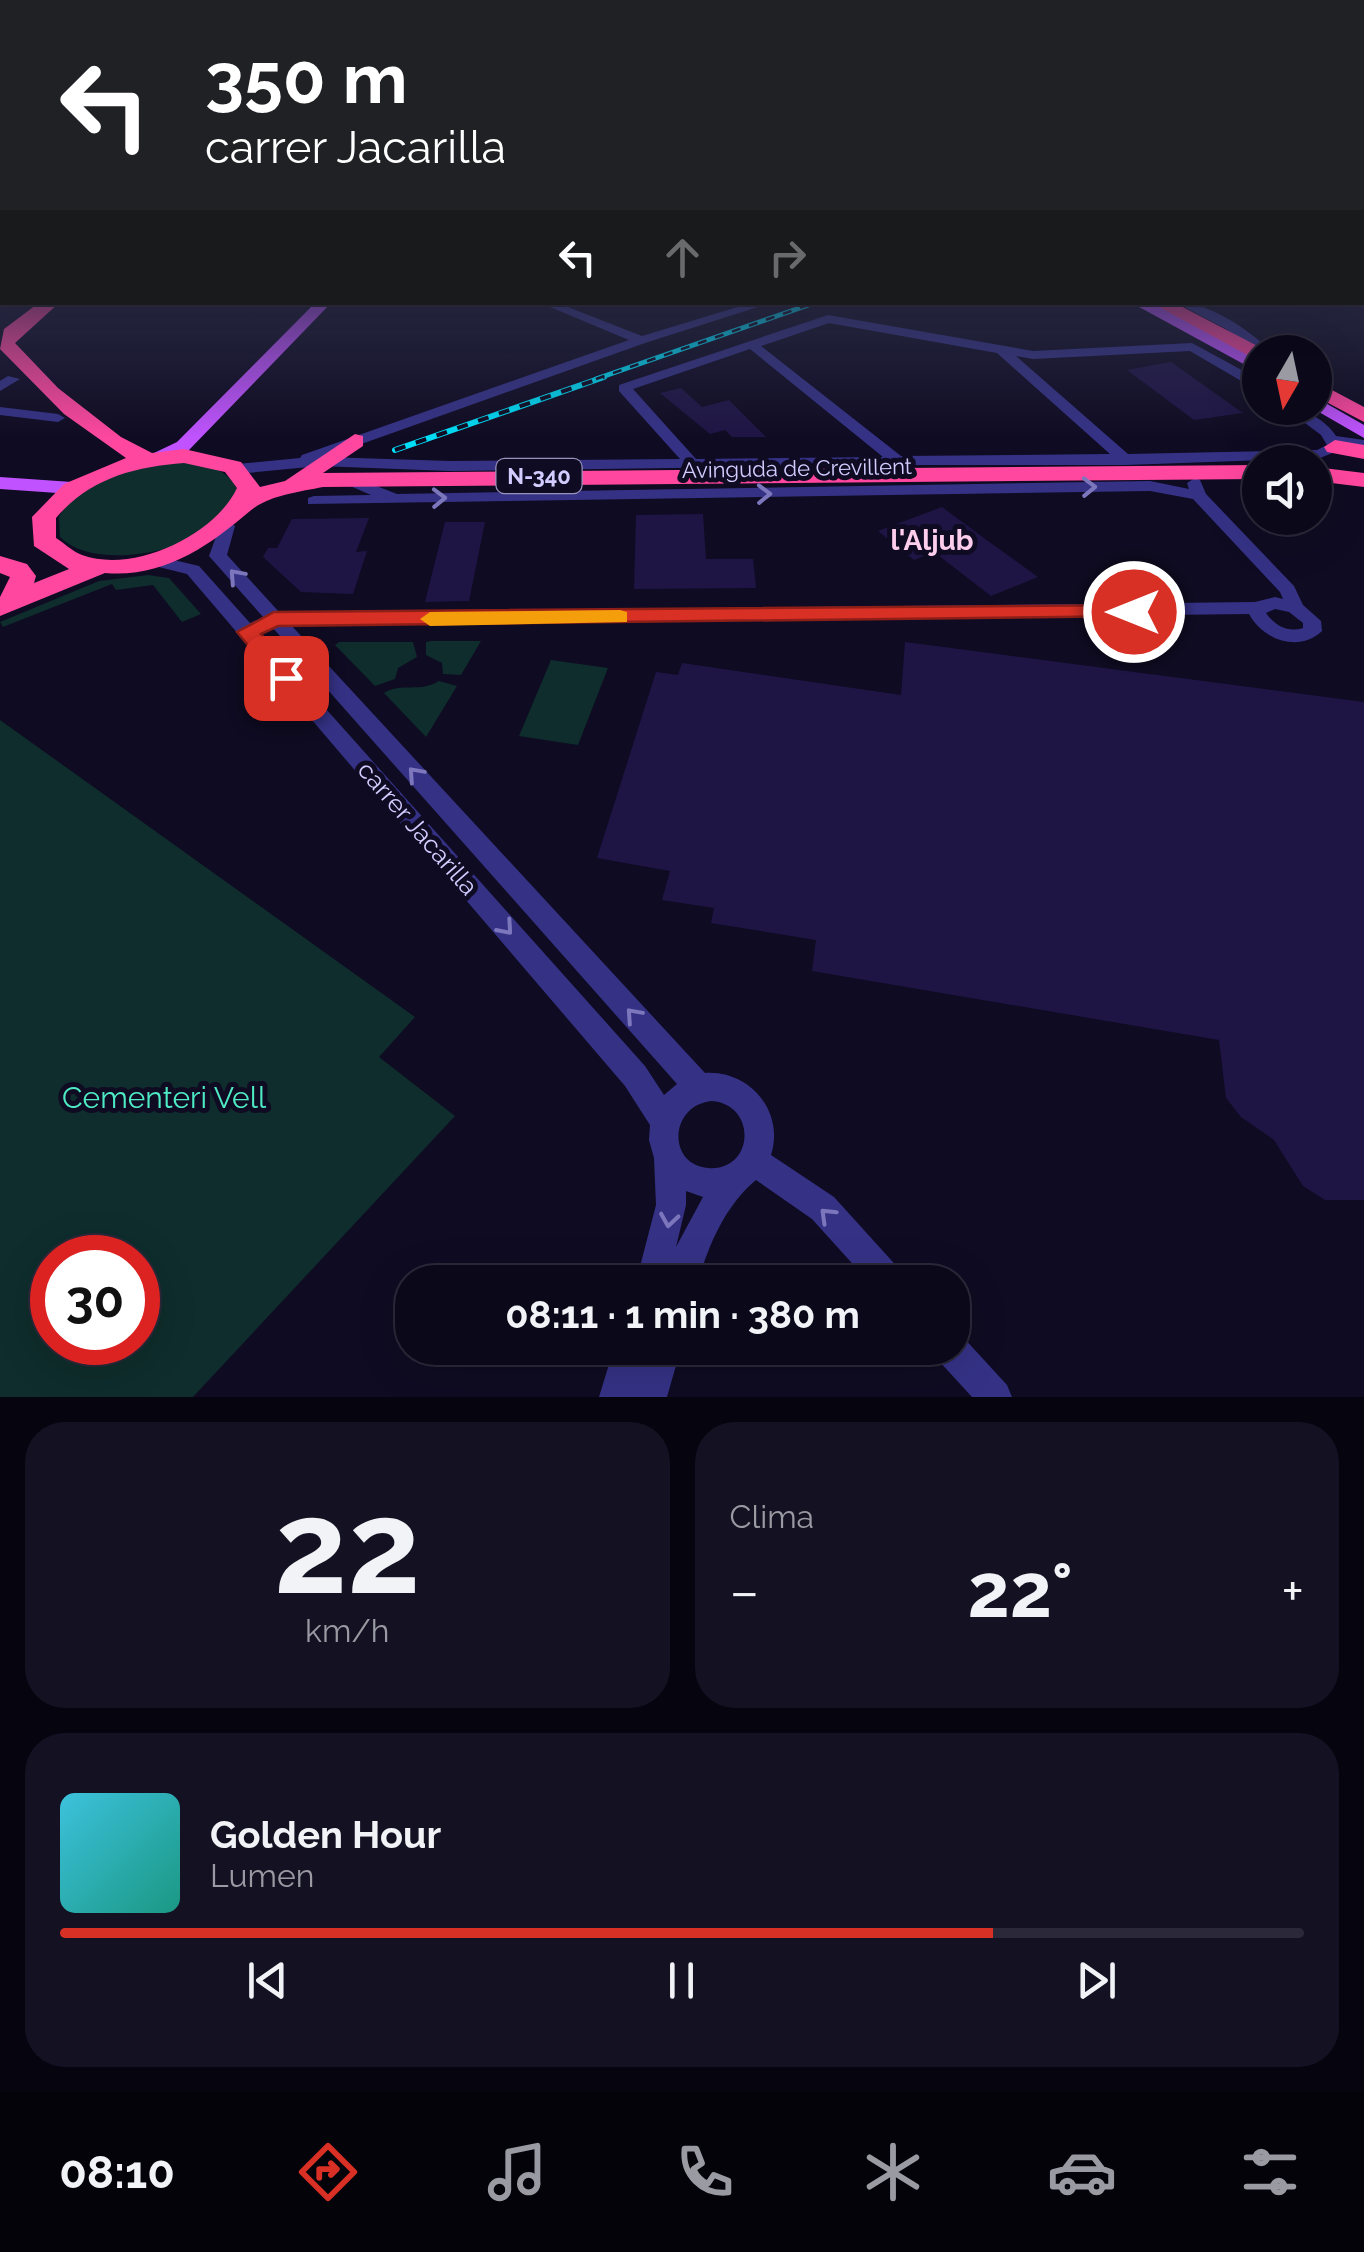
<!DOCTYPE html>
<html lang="es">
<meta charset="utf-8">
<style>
:root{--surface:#0b081a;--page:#141123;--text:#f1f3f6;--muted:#9a9aa2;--line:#2b2939;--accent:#d93025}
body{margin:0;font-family:Raleway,sans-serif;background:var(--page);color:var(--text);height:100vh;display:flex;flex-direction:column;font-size:38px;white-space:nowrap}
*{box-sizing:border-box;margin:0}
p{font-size:32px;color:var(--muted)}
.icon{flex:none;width:55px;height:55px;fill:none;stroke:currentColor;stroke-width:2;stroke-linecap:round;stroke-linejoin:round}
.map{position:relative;height:1397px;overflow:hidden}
.side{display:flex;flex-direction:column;gap:25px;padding:25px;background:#06040e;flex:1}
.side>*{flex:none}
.guide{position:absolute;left:0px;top:0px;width:1365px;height:305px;box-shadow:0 10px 40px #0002,0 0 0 2px var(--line);background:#202124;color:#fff;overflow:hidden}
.needle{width:65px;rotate:189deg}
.fabs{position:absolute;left:1242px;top:335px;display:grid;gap:20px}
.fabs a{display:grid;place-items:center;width:90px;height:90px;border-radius:50%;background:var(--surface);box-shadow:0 10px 40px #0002,0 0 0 2px var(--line);font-size:50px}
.speed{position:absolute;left:30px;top:1235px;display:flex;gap:20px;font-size:50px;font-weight:700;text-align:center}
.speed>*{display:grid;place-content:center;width:130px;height:130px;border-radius:50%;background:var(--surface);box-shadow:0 10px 40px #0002,0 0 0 2px var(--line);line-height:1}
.speed .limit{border:15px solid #d22;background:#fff;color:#111}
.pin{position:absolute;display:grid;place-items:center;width:85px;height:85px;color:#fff;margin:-42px;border-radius:20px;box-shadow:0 5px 15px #0006}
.me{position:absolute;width:110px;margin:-55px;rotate:270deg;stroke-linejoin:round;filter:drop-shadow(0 0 8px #0008)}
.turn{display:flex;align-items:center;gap:35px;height:210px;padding:0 40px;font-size:45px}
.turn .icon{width:130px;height:130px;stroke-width:2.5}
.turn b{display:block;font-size:70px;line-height:85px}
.lanes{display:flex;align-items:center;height:95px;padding:0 40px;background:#0003;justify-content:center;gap:50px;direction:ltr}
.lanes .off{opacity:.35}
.big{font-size:75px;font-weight:700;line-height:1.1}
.side .tile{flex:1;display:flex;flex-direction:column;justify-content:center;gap:15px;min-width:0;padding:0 35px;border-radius:40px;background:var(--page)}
.side .dial{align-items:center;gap:0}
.dial b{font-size:130px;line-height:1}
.song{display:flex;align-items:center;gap:30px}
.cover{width:120px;height:120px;border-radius:15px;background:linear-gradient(135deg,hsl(190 70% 55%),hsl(170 70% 35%))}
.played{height:10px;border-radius:5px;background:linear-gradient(90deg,var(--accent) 75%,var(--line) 75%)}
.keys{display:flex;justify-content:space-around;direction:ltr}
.heat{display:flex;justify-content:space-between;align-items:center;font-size:55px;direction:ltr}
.side .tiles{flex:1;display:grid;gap:25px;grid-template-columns:1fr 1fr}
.tile:last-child{grid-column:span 2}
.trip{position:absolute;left:395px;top:1265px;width:575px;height:100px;border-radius:40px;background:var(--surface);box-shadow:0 10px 40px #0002,0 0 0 2px var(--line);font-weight:700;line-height:100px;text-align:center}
.dock{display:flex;height:160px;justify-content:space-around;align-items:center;background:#04030a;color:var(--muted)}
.dock .icon{width:70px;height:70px}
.dock .on{color:var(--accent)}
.dock b{font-size:45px;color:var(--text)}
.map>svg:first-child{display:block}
</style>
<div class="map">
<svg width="1364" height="1397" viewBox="0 0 1364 1397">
<rect width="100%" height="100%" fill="#0f0b22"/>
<path fill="#0e2d2c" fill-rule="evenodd" d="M174 461C202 463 223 464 238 490 233 498 229 510 223 518 193 552 94 572 60 537L59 517C81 477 133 469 174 461Z
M148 575 169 578 201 614 182 622 153 585 116 590 112 584 3 627 0 622 99 581Z
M431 641H481L461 675 443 674 442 663 426 655V642Z
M339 642H413L417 657 398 668 395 679 375 686 335 645Z
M551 660 608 668 578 745 519 736Z
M439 681 457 686 426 737 384 693C401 682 420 693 439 681Z
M0 720 415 1017 379 1057 455 1116 193 1397H0ZM52 1258H138V1342H52Z"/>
<path fill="#1f1545" d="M1171 362 1243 413 1194 420 1127 370Z
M681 388 702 407 729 400 766 437H732L725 430 710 434 660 393Z
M942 507 988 541 1038 577 991 596 934 552 914 560 878 531Z
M703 514 706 559H753L756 588 634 589 636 515Z
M369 518 356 552 367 551 353 594 301 592 263 557 268 548H277L292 519Z
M445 522H485L469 601 425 602Z
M905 642 1364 702V1200H1325L1303 1186 1274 1140 1241 1117 1226 1098 1219 1040 812 971 816 940 711 923 714 908 662 900 670 871 597 858 656 672 678 675 682 663 901 695Z"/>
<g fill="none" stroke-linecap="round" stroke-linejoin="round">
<path fill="#353286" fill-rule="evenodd" d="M1362 250H1364V256H1362Z
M1362 299H1364V308L1356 302H1362Z
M538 302H555L642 336 754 302H773L645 343 325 457 450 461 680 459 619 391V385L828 315 1033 351 1192 343 1260 380V390L1255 389 1190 351 1033 359 1016 356 1128 454 1317 450 1327 445 1321 435 1285 408C1304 408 1326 420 1336 436L1364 440V448L1342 446 1340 450 1320 458 1126 465H908L901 469 894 465 450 471 319 466 237 474 229 469 237 464 300 458 302 455 629 340ZM829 323 997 353 1110 454 901 456 761 346ZM750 349 883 457 696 459 633 389Z
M1175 302C1209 302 1248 329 1272 352L1260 354 1226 329Z
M8 376 20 379 0 391V381Z
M0 407 58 414 65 418 58 422 0 415Z
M346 474 397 494 1150 481 1189 489 1187 483 1195 478 1200 480 1206 494 1294 586 1303 605 1321 621 1322 631C1299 653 1263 640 1249 614L291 625 705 1073C749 1070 785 1111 771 1155L834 1197 901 1271 906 1282H869L812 1219 756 1180C725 1206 709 1244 698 1282H636L656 1205 654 1158 649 1140 650 1125 625 1086 187 574 147 564 144 560 147 556 153 555 199 566 250 623 263 617 209 556 221 523 227 521 235 526 227 555 280 613 1255 602 1275 597 1283 599 1280 592 1193 499 1150 491 308 504V498L314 496 371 495 341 482 338 479ZM1275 609 1289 612 1303 623V628C1288 633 1275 626 1266 613ZM272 627 677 1084 664 1095 645 1066 259 634ZM712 1101C758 1105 754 1172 708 1168 667 1165 669 1105 712 1101ZM686 1191 703 1197 676 1247 686 1205Z
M952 1332 962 1336 1007 1385 1012 1397H972L938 1360 933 1348H952Z
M614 1348H681L667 1397H599Z"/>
<path fill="#c053ff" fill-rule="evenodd" d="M316 302H332L189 450 168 461H154V453L177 442Z
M1130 302C1176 302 1222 339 1260 361V373Z
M1315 397 1364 425V438L1312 408Z
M0 477 72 482 82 488 72 494 0 489Z"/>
<path fill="#ff479f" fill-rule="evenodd" d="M2 257V267L0 268V258Z
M40 302H60L15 343 58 388 121 437 152 453 184 449 241 462 260 487 285 481 355 434 363 436V446L323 473 1260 465V479L323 487C299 492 269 495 250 511 209 546 164 578 105 573L0 616V597L10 577 0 573V556L27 564 36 576 34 583 69 569 34 546 32 517 64 484 126 458 64 414 0 349 4 329ZM184 463 225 472 237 488C215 535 134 574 82 555 73 552 64 543 56 538V518C90 478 134 467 184 463Z
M1150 302H1173L1269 352H1260V360L1253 358Z
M1315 381 1364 407V422L1315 396Z
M1335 440 1364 445V459L1327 452 1324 447Z
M1315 467 1364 473V487L1315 481Z"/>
<defs>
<path id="rail-far1" d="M596 379 817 302"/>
<path id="rail" d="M395 450 604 377"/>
</defs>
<use href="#rail-far1" stroke="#00def7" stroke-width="5"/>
<use href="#rail" stroke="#00def7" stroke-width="6"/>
<use href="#rail-far1" stroke="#0f0b22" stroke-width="2.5" stroke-dasharray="9" stroke-linecap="butt"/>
<use href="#rail" stroke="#0f0b22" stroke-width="4" stroke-dasharray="11" stroke-linecap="butt"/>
</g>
<defs><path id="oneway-chevron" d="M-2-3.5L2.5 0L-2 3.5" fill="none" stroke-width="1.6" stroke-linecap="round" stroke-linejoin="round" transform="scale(2.5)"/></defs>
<g stroke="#7c77bc">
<use href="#oneway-chevron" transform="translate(1089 487) rotate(-1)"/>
<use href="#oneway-chevron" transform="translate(764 494) rotate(-1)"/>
<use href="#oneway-chevron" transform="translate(439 498) rotate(-1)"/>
<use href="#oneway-chevron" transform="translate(236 576) rotate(-132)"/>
<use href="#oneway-chevron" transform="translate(415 774) rotate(-132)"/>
<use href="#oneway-chevron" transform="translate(506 928) rotate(49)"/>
<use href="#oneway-chevron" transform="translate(633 1015) rotate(-132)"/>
<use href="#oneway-chevron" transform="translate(827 1215) rotate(-136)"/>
<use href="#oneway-chevron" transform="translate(669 1220) rotate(99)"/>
</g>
<linearGradient id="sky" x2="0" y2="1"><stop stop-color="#080613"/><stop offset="0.55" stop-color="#31344f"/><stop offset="1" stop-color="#31344f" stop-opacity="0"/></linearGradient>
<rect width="1364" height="439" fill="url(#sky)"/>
<path fill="#d93025" stroke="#8d1f18" stroke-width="2.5" d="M1134 605 1141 607V616L278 626 261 634 298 678 286 685 279 683 237 632 274 612Z"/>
<path fill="#f59e0b" d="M620 610 627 612V622L430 626 420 619 430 612Z"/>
<g text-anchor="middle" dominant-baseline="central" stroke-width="10" stroke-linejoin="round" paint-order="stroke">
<g font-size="22" fill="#d2ccff" stroke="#0f0b22">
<text transform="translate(797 468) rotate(-1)">Avinguda de Crevillent</text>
</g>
<rect fill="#0f0b22" stroke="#9892bd" stroke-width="2.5" x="496.5" y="459" width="85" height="34" rx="8"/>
<g font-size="22" font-weight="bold" fill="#d2ccff">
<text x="539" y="476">N-340</text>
</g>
<g font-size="25" fill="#d2ccff" stroke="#0f0b22">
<text transform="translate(418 828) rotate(49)">carrer Jacarilla</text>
</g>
<g font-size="28" font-weight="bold" fill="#ffceed" stroke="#0f0b22">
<text x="932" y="540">l'Aljub</text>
</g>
<g font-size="30" fill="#4deac4" stroke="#0f0b22">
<text x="164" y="1097">Cementeri Vell</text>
</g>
</g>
</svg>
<div class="fabs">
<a><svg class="needle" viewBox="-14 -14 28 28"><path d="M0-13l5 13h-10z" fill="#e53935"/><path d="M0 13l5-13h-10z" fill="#9a9aa2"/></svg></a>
<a><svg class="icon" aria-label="sound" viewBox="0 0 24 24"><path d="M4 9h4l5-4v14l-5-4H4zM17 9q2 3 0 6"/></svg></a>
</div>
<div class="speed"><div class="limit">30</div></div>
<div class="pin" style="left:286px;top:678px;background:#d93025"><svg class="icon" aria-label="arrive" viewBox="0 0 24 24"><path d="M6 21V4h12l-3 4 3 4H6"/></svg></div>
<svg class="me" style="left:1134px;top:612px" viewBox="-20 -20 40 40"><circle r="17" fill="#d93025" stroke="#fff" stroke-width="3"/><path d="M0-11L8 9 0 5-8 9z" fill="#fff"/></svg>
<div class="trip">08:11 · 1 min · 380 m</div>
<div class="guide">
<div class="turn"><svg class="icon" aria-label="left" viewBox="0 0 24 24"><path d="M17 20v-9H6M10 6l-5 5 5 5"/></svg><div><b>350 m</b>carrer Jacarilla</div></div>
<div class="lanes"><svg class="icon" aria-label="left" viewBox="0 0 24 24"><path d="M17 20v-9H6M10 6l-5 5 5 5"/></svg><svg class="icon off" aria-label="ahead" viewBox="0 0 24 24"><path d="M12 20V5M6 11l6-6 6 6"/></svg><svg class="icon off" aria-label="right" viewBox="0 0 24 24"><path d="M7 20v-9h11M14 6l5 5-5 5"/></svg></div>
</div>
</div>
<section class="side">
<div class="tiles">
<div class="tile dial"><b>22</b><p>km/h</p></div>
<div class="tile"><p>Clima</p>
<div class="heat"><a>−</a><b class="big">22°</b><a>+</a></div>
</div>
<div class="tile">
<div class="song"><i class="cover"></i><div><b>Golden Hour</b><p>Lumen</p></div></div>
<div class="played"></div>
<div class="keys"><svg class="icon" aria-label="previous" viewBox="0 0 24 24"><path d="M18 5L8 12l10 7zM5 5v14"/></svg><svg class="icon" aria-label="pause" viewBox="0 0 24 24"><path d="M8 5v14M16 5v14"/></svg><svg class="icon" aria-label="next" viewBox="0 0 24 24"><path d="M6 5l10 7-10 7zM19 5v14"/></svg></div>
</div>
</div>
</section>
<nav class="dock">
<b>08:10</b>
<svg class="icon on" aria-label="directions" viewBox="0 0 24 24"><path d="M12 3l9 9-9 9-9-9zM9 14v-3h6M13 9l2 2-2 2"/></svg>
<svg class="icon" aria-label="music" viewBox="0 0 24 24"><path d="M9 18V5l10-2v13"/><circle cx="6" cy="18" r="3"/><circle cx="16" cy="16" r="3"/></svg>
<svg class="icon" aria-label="phone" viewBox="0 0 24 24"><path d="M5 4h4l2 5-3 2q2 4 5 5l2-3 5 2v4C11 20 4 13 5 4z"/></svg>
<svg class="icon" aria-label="climate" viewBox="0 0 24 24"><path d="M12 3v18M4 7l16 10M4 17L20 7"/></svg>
<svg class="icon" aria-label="car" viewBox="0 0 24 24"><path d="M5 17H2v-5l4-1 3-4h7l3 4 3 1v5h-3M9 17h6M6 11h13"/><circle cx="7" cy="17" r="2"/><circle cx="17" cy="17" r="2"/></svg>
<svg class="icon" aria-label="filters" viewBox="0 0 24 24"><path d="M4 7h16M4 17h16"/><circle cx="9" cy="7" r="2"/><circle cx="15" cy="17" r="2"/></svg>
</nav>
